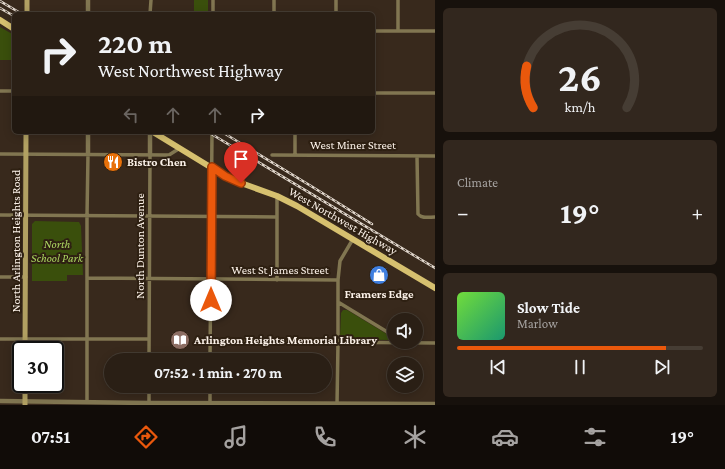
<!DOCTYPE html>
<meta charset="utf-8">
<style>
:root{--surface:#2a1f15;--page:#32271e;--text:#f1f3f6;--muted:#a5a2a0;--line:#463d34;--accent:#ea580c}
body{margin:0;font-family:"Crimson Pro",serif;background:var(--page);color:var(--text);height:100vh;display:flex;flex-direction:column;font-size:15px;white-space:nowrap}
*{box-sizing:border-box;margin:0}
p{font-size:13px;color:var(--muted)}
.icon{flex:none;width:22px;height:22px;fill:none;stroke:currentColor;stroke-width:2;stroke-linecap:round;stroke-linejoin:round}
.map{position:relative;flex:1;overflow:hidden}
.sheet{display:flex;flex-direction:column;gap:8px;padding:8px;background:#17110c;width:290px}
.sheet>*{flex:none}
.top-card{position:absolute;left:12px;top:12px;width:363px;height:122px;border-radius:6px;box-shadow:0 2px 10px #0003,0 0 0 1px var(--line);background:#2a1f15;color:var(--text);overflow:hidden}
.buttons{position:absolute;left:387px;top:313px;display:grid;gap:8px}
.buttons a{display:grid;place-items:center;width:36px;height:36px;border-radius:50%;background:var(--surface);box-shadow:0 2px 10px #0003,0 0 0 1px var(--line);font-size:20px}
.speed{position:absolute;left:12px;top:341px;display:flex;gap:8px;font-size:20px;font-weight:700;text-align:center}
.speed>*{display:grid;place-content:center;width:52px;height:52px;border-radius:50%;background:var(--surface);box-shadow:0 2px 10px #0003,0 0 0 1px var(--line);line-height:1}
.speed .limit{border:2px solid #111;border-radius:6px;background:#fff;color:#111}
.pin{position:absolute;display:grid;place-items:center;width:34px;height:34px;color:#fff;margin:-41px -17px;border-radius:50% 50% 50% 0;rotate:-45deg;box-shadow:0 0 4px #0007}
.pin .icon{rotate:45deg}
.me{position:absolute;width:44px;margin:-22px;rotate:0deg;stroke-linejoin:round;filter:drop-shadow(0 0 3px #0008)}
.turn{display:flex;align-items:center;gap:14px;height:84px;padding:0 20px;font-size:18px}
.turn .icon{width:52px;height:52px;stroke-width:2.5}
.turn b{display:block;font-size:28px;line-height:34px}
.lanes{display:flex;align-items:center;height:38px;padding:0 20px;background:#0003;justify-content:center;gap:20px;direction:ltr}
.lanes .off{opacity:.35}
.big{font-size:30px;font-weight:700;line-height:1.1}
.sheet .tile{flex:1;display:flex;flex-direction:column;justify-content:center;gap:6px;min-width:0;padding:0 14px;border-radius:6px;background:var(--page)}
.sheet .dial{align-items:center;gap:0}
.dial svg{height:104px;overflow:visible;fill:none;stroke:var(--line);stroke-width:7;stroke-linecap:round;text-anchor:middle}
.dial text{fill:var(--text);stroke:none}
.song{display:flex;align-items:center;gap:12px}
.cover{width:48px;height:48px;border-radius:6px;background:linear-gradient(135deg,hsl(100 70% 55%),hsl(160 70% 35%))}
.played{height:4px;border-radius:2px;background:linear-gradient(90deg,var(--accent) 85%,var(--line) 85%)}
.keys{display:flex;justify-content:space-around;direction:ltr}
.heat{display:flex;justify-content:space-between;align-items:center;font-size:22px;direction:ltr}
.trip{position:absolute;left:104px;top:353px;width:228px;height:40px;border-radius:20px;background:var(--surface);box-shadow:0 2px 10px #0003,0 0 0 1px var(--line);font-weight:700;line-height:40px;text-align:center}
.menu{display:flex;height:64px;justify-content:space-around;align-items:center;background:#110c08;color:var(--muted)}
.menu .icon{width:28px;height:28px}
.menu .selected{color:var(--accent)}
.menu b{font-size:18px;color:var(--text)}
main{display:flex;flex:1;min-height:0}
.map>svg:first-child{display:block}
</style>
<main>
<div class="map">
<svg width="435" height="405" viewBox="0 0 435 405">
<rect width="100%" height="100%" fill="#38291c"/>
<path fill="#3a4f0c" d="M194 0H208V14H194Z
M0 27 14 35V60H0Z
M35 221 79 222 81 226 83 275H67V281H32V224Z
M343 310H347L390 336 391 339 390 340 343 339 340 338 341 313Z"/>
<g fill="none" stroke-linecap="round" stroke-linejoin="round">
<path stroke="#817651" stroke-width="3.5" d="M274 0V14
M150 14 151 0
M213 14V0
M336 14V0
M398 30V0
M373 31H435
M0 91H14
M373 93H435
M0 154 169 155 180 148
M272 155 435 156
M295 155V132
M417 156 418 214C422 219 429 217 435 217
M0 215 277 217
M0 277H26
M87 278 338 280
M277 280V196
M338 302 394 336
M0 339H149
M211 341 435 343
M149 360 150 155
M210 360 212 132
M87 402V216L88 154
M210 403V386
M149 404V386
M337 405 338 342V280L340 261 353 239"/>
<path stroke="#817651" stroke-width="4.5" d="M88 0V14
M88 154V132
M150 155V132
M0 401 149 403 435 404"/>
<path stroke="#b1a062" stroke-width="5" d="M27 14V0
M25 350 26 132
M25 384V405"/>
<path stroke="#d6c06f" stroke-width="6" d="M0 20 14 29
M153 132 225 176 241 183 277 196 297 206 435 288"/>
<defs>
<path id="rail" d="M0 1 22 14
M0 8 14 16
M208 132 435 268
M222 132 311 186 372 224"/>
</defs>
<use href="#rail" stroke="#e1d7cd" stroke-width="2.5"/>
<use href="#rail" stroke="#2e2012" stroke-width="1" stroke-dasharray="3" stroke-linecap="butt"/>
</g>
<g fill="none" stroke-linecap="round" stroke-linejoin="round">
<defs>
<path id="route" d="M211 300 212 167 225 176 241 183"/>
</defs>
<use href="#route" stroke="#983908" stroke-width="10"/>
<use href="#route" stroke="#ea580c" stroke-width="7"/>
</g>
<defs>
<symbol id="restaurant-disc" viewBox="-11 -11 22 22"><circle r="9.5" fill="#e8710a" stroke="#2e2012"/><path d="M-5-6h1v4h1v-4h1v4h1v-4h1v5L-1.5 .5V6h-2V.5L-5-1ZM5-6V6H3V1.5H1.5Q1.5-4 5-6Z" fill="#fff"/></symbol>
<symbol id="shop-disc" viewBox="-11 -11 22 22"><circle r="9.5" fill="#3f7fe0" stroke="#2e2012"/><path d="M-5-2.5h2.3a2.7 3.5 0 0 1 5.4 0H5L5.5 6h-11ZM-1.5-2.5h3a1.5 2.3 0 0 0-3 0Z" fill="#fff"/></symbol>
<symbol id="library-disc" viewBox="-11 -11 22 22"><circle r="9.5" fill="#8d6e63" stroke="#2e2012"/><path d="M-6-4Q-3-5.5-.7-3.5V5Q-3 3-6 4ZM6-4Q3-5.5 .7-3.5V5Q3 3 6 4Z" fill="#fff"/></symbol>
</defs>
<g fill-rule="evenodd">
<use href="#restaurant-disc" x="102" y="151" width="22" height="22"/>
<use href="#shop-disc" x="368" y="264" width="22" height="22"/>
<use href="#library-disc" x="169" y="329" width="22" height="22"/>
</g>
<g text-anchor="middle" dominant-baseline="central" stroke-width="4" stroke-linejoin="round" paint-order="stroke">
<g font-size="12" fill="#fbf1e8" stroke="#2e2012">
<text x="353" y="145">West Miner Street</text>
<text transform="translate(343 221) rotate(30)">West Northwest Highway</text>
<text transform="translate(16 241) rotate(-90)">North Arlington Heights Road</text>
<text transform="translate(140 246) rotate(-90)">North Dunton Avenue</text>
<text x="280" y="270">West St James Street</text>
</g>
<g font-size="12" font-weight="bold" fill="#fbf1e8" stroke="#2e2012" text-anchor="start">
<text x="127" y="162">Bistro Chen</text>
<text x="379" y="294" text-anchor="middle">Framers Edge</text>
<text x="194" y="340">Arlington Heights Memorial Library</text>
</g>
<g font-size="12" font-style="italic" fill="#abd560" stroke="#2e2012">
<text x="57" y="244">North<tspan x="57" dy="14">School Park</tspan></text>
</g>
</g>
</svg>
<div class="buttons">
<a><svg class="icon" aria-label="sound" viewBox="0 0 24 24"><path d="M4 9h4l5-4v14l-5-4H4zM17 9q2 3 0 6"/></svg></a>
<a><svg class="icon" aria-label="layers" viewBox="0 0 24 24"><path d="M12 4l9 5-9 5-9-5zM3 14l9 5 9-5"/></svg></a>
</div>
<div class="speed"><div class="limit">30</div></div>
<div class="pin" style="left:241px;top:183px;background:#d93025"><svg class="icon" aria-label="arrive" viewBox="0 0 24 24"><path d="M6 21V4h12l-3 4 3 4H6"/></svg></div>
<svg class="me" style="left:211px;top:300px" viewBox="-20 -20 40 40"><circle r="19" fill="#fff"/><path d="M0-13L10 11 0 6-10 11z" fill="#ea580c"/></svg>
<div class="trip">07:52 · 1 min · 270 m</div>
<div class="top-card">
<div class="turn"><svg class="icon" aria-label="right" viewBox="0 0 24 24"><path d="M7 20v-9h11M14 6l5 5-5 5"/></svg><div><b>220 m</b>West Northwest Highway</div></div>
<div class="lanes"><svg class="icon off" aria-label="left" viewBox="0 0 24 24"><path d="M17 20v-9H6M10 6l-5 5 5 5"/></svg><svg class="icon off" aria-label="ahead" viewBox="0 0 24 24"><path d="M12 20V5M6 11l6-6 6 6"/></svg><svg class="icon off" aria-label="ahead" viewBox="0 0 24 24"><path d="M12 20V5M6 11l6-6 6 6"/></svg><svg class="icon" aria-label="right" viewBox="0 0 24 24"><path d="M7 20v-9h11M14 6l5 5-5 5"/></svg></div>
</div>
</div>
<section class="sheet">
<div class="tile dial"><svg viewBox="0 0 100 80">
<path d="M14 69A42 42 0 1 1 86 69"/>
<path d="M14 69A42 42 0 0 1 9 37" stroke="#ea580c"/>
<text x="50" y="56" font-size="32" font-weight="700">26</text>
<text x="50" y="72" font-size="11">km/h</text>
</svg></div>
<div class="tile"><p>Climate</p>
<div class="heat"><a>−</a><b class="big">19°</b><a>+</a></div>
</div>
<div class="tile">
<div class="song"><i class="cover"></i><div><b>Slow Tide</b><p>Marlow</p></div></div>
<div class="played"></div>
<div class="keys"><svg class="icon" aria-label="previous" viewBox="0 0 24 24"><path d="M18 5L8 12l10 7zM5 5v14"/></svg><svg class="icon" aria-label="pause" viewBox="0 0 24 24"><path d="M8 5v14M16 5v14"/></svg><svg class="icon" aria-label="next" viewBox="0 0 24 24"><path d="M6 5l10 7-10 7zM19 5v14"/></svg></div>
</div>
</section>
</main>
<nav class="menu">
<b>07:51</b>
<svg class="icon selected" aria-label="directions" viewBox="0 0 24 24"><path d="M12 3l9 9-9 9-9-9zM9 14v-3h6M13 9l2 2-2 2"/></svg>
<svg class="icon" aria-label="music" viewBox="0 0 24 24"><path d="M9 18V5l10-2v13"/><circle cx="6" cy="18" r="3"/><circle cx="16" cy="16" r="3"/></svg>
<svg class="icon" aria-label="phone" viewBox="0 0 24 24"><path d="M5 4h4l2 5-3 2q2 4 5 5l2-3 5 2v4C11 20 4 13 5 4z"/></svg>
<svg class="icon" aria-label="climate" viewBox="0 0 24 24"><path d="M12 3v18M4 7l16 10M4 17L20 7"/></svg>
<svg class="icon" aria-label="car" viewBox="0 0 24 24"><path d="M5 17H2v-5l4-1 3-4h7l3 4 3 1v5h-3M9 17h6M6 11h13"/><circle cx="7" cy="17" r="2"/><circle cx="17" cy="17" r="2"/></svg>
<svg class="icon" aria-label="filters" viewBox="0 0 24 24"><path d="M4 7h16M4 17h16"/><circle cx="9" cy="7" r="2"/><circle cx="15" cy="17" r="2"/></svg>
<b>19°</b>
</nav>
